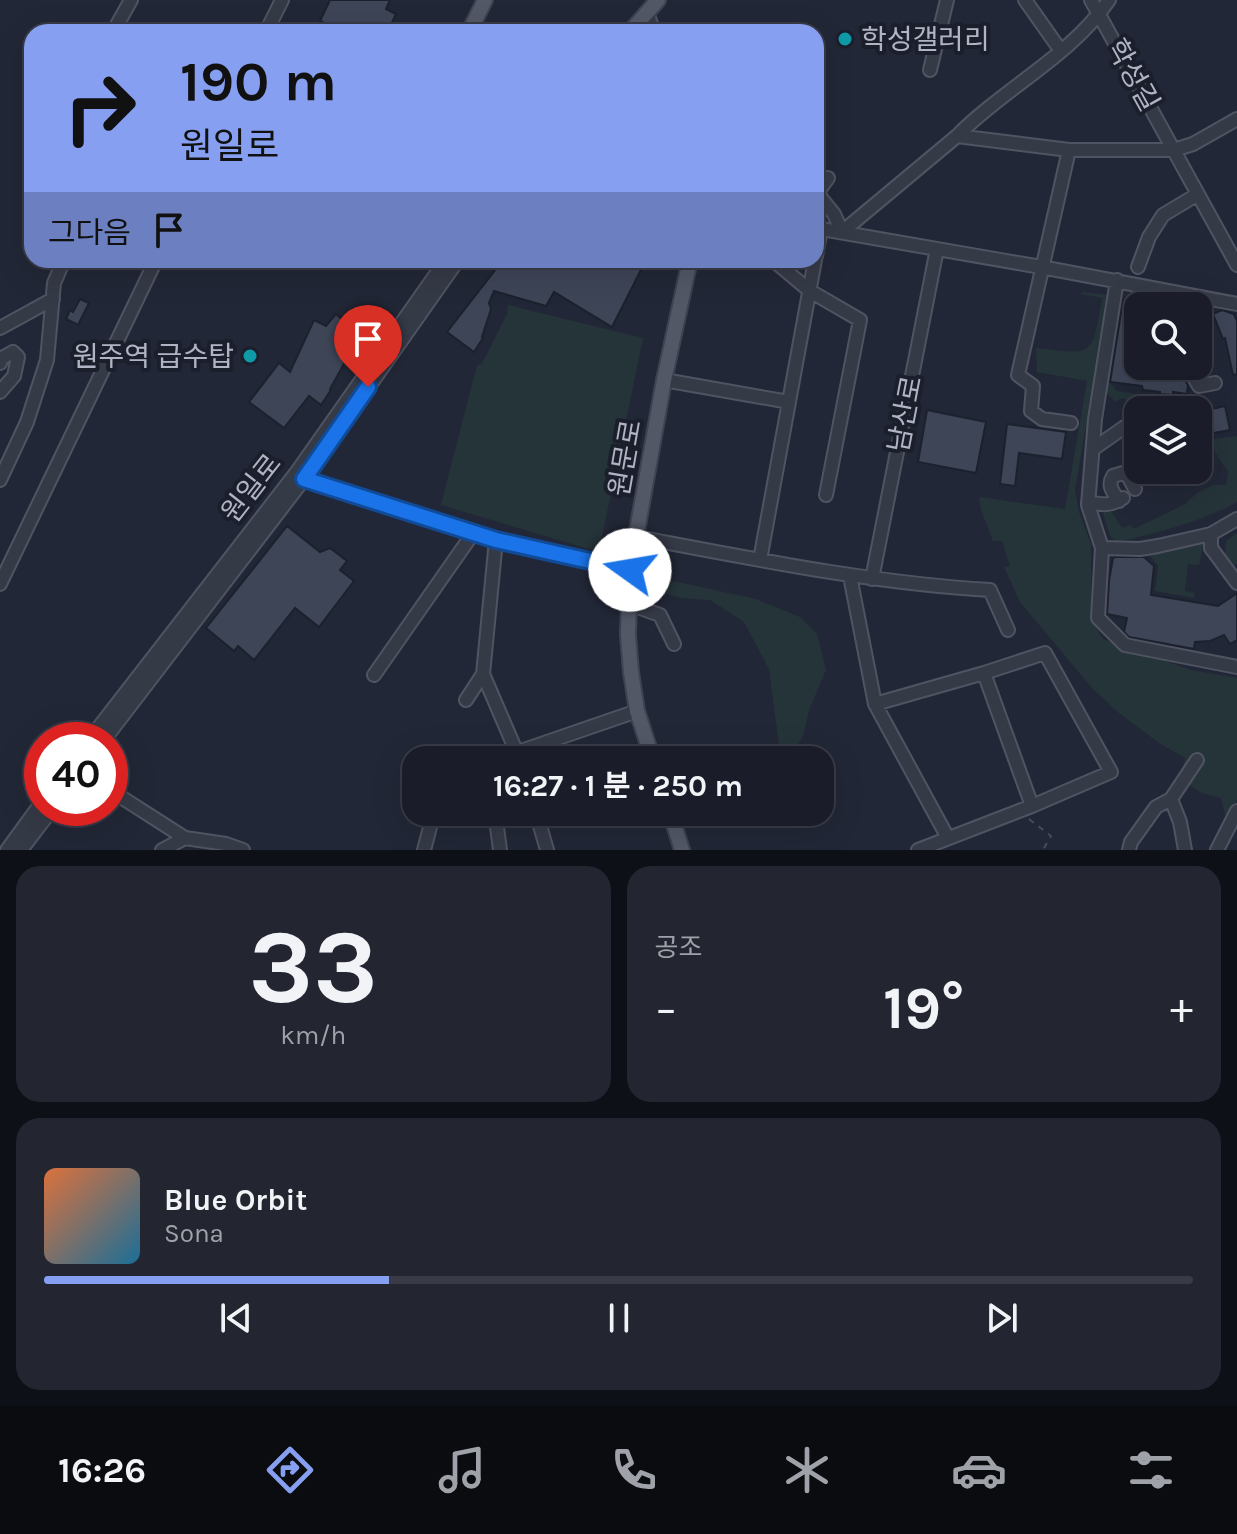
<!DOCTYPE html>
<html lang="ko">
<meta charset="utf-8">
<style>
:root{--surface:#1a1d29;--page:#232631;--text:#f1f3f6;--muted:#9fa2a8;--line:#383b46;--accent:#879ff1}
body{margin:0;font-family:Karla,"Noto Sans KR",sans-serif;background:var(--page);color:var(--text);height:100vh;display:flex;flex-direction:column;font-size:30px;white-space:nowrap}
*{box-sizing:border-box;margin:0}
p{font-size:26px;color:var(--muted)}
.icon{flex:none;width:44px;height:44px;fill:none;stroke:currentColor;stroke-width:2;stroke-linecap:round;stroke-linejoin:round}
.map{position:relative;height:850px;overflow:hidden}
.panel{display:flex;flex-direction:column;gap:16px;padding:16px;background:#0e1017;flex:1}
.panel>*{flex:none}
.top-card{position:absolute;left:24px;top:24px;width:800px;height:244px;border-radius:24px;box-shadow:0 8px 32px #0002,0 0 0 2px var(--line);background:#879ff1;color:#111;overflow:hidden}
.tools{position:absolute;left:1124px;top:292px;display:grid;gap:16px}
.tools a{display:grid;place-items:center;width:88px;height:88px;border-radius:16px;background:var(--surface);box-shadow:0 8px 32px #0002,0 0 0 2px var(--line);font-size:40px}
.speed{position:absolute;left:24px;top:722px;display:flex;gap:16px;font-size:40px;font-weight:700;text-align:center}
.speed>*{display:grid;place-content:center;width:104px;height:104px;border-radius:50%;background:var(--surface);box-shadow:0 8px 32px #0002,0 0 0 2px var(--line);line-height:1}
.speed .limit{border:12px solid #d22;background:#fff;color:#111}
.pin{position:absolute;display:grid;place-items:center;width:68px;height:68px;color:#fff;margin:-82px -34px;border-radius:50% 50% 50% 0;rotate:-45deg;box-shadow:0 0 8px #0007}
.pin .icon{rotate:45deg}
.me{position:absolute;width:88px;margin:-44px;rotate:283deg;stroke-linejoin:round;filter:drop-shadow(0 0 6px #0008)}
.turn{display:flex;align-items:center;gap:28px;height:168px;padding:0 24px;font-size:36px}
.turn .icon{width:104px;height:104px;stroke-width:2.5}
.turn b{display:block;font-size:56px;line-height:68px}
.then{display:flex;align-items:center;height:76px;padding:0 24px;background:#0003;gap:16px;font-size:30px}
.big{font-size:60px;font-weight:700;line-height:1.1}
.panel .tile{flex:1;display:flex;flex-direction:column;justify-content:center;gap:12px;min-width:0;padding:0 28px;border-radius:24px;background:var(--page)}
.panel .dial{align-items:center;gap:0}
.dial b{font-size:104px;line-height:1}
.song{display:flex;align-items:center;gap:24px}
.cover{width:96px;height:96px;border-radius:12px;background:linear-gradient(135deg,hsl(20 70% 55%),hsl(200 70% 35%))}
.played{height:8px;border-radius:4px;background:linear-gradient(90deg,var(--accent) 30%,var(--line) 30%)}
.keys{display:flex;justify-content:space-around;direction:ltr}
.heat{display:flex;justify-content:space-between;align-items:center;font-size:44px;direction:ltr}
.panel .tiles{flex:1;display:grid;gap:16px;grid-template-columns:1fr 1fr}
.tile:last-child{grid-column:span 2}
.trip{position:absolute;left:402px;top:746px;width:432px;height:80px;border-radius:24px;background:var(--surface);box-shadow:0 8px 32px #0002,0 0 0 2px var(--line);font-weight:700;line-height:80px;text-align:center}
.menu{display:flex;height:128px;justify-content:space-around;align-items:center;background:#0a0c10;color:var(--muted)}
.menu .icon{width:56px;height:56px}
.menu .active{color:var(--accent)}
.menu b{font-size:36px;color:var(--text)}
.map>svg:first-child{display:block}
</style>
<div class="map">
<svg width="1237" height="850" viewBox="0 0 1237 850">
<rect width="100%" height="100%" fill="#222737"/>
<path fill="#253439" d="M1082 292 1108 295 1075 490 1079 512 1091 544V620L1103 639 1191 670 1237 678V799L1227 823 1221 798 1202 793 1180 779 1185 758 1159 743 1119 713 1092 688 1020 602 1004 567 1010 566 1002 541H993L981 510 979 497 1065 509 1087 381 1037 372 1036 348C1096 355 1091 357 1102 298L1081 294Z
M508 305 643 338 599 552 441 505 477 365 482 364 507 314Z
M1109 382 1117 391 1182 402 1185 410H1154L1122 398 1115 402 1106 392 1105 385Z
M1237 436V502C1201 522 1157 533 1117 542L1110 536 1103 513 1109 508 1122 528 1130 525 1134 529 1185 504 1197 493 1213 485H1226L1228 472 1210 444 1198 450V441Z
M1237 533V564L1232 567 1225 555 1226 541Z
M1198 539 1204 541 1199 565 1188 564 1185 591 1195 593 1194 598 1155 591 1158 566 1150 556Z
M645 575 756 599 800 617 817 634 826 670 809 710 803 736 788 760H781L769 669 744 622 710 600 681 598 643 587Z"/>
<path fill="#3e4557" stroke="#1c212e" stroke-width="2" d="M330 0H390L386 9 396 14 389 29 380 24 376 32H336L337 29 320 21Z
M503 260H646L612 327 554 292 546 306 494 291 489 303 491 309 482 337 483 338 474 352 447 332Z
M80 299 89 303 78 325 66 319 70 310 73 312Z
M1123 300 1138 302 1131 358 1138 359V366H1146L1154 376 1184 379 1188 385 1187 394 1173 392V395L1160 394V392L1143 390 1142 386 1110 382Z
M1222 310 1234 314 1237 321V374L1233 375 1225 338 1223 339 1213 314Z
M336 314 360 335 330 389 331 390 321 405 309 396 284 428 249 402 279 363 290 372 314 320 326 326Z
M1225 406 1230 430 1198 436V412Z
M927 410 986 422 976 473 918 462Z
M1007 424 1066 432 1062 459 1019 453 1015 486 1000 484Z
M287 526 320 552 330 548 347 561 340 570 354 581 319 627 295 608 254 660 238 646 234 651 206 628Z
M1116 557H1144L1154 566 1151 595 1218 606 1237 593V640L1230 644 1224 635 1210 641 1195 642 1194 649 1129 637 1124 632 1127 618 1107 614 1109 581 1113 558Z"/>
<g fill="none" stroke-linecap="round" stroke-linejoin="round">
<defs>
<path id="minor" d="M1025 0 1061 51
M1091 0 1237 265
M647 13 654 32
M113 32 131 0
M266 32 282 0
M930 70 947 0
M957 136 1069 150H1174L1193 144 1237 119
M1069 150 1018 375 1033 386 1031 411 1042 419 1071 423
M828 178 817 193 834 214 842 232 957 136C1004 88 1071 56 1109 0
M816 228 1041 267 1237 304
M816 256 821 229
M773 260 810 291 860 320 826 495
M1138 267 1149 237 1163 215 1198 194
M1117 280 1095 419 1088 505 1102 548 1098 618 1125 645 1237 667
M0 328 53 299
M0 363 2 358 13 352 18 357 14 376 0 392
M1187 366 1199 386 1215 383
M664 380 789 402
M1093 449 1126 426
M299 475 327 486 496 540 630 570
M0 480 27 422 47 360 54 283 64 260
M1119 501C1113 492 1107 486 1113 476L1123 473 1128 476 1135 489
M1088 502C1103 505 1110 506 1123 498
M1211 534V548L1237 583
M637 537C754 559 871 583 990 590L1008 630
M1102 548 1140 549 1158 546 1211 534 1237 519
M760 560 815 260
M850 576 875 704 948 838
M872 579 937 249
M0 584 156 260
M629 604 660 615 674 644
M984 673 1032 806
M483 674 520 760
M374 675 474 532
M466 700 483 674 496 540
M875 704 984 673 1045 653 1111 772 1032 806 918 850
M89 740 296 473 446 260
M104 740 304 479 458 260
M518 752 637 711
M110 790 185 838
M1171 799 1180 822 1185 850
M452 812 453 817 480 812
M495 812 500 850
M536 812 547 850
M7 850 42 802
M21 850 53 808
M162 850 185 838 226 844 243 850
M424 850 434 812
M1129 850 1131 842 1156 807 1171 799 1197 760
M1217 850 1237 811"/>
<path id="major" d="M469 32 485 0
M630 32 658 0
M653 760 637 711 631 672 628 635 630 570 664 380 690 260
M670 812 682 850"/>
</defs>
<use href="#minor" stroke="#505462" stroke-width="16"/>
<use href="#major" stroke="#3e4351" stroke-width="18"/>
<path stroke="#414f55" stroke-width="2" stroke-dasharray="6 6" stroke-linecap="butt" d="M1029 819 1051 836 1043 850"/>
<use href="#minor" stroke="#353a47" stroke-width="12"/>
<use href="#major" stroke="#535867" stroke-width="14"/>
</g>
<g fill="none" stroke-linecap="round" stroke-linejoin="round">
<defs>
<path id="route" d="M368 387 304 479 496 540 630 570"/>
</defs>
<use href="#route" stroke="#114b97" stroke-width="20"/>
<use href="#route" stroke="#1a73e8" stroke-width="14"/>
</g>
<g fill="#0f9aa8" stroke="#1b1f2c" stroke-width="3">
<circle cx="845" cy="39" r="8"/>
<circle cx="250" cy="356" r="8"/>
</g>
<g text-anchor="middle" dominant-baseline="central" stroke-width="8" stroke-linejoin="round" paint-order="stroke">
<g font-size="28" fill="#b0b4c4" stroke="#1b1f2c" text-anchor="start">
<text x="861" y="39">학성갤러리</text>
<text x="234" y="356" text-anchor="end">원주역 급수탑</text>
</g>
<g font-size="28" fill="#b0b4c4" stroke="#1b1f2c">
<text transform="translate(1133 75) rotate(61)">학성길</text>
<text transform="translate(905 414) rotate(-79)">남산로</text>
<text transform="translate(625 458) rotate(-80)">원문로</text>
<text transform="translate(251 488) rotate(-52)">원일로</text>
</g>
</g>
</svg>
<div class="tools">
<a><svg class="icon" aria-label="search" viewBox="0 0 24 24"><circle cx="10" cy="10" r="6"/><path d="M15 15l6 6"/></svg></a>
<a><svg class="icon" aria-label="layers" viewBox="0 0 24 24"><path d="M12 4l9 5-9 5-9-5zM3 14l9 5 9-5"/></svg></a>
</div>
<div class="speed"><div class="limit">40</div></div>
<div class="pin" style="left:368px;top:387px;background:#d93025"><svg class="icon" aria-label="arrive" viewBox="0 0 24 24"><path d="M6 21V4h12l-3 4 3 4H6"/></svg></div>
<svg class="me" style="left:630px;top:570px" viewBox="-20 -20 40 40"><circle r="19" fill="#fff"/><path d="M0-13L10 11 0 6-10 11z" fill="#1a73e8"/></svg>
<div class="trip">16:27 · 1 분 · 250 m</div>
<div class="top-card">
<div class="turn"><svg class="icon" aria-label="right" viewBox="0 0 24 24"><path d="M7 20v-9h11M14 6l5 5-5 5"/></svg><div><b>190 m</b>원일로</div></div>
<div class="then">그다음<svg class="icon" aria-label="arrive" viewBox="0 0 24 24"><path d="M6 21V4h12l-3 4 3 4H6"/></svg></div>
</div>
</div>
<section class="panel">
<div class="tiles">
<div class="tile dial"><b>33</b><p>km/h</p></div>
<div class="tile"><p>공조</p>
<div class="heat"><a>−</a><b class="big">19°</b><a>+</a></div>
</div>
<div class="tile">
<div class="song"><i class="cover"></i><div><b>Blue Orbit</b><p>Sona</p></div></div>
<div class="played"></div>
<div class="keys"><svg class="icon" aria-label="previous" viewBox="0 0 24 24"><path d="M18 5L8 12l10 7zM5 5v14"/></svg><svg class="icon" aria-label="pause" viewBox="0 0 24 24"><path d="M8 5v14M16 5v14"/></svg><svg class="icon" aria-label="next" viewBox="0 0 24 24"><path d="M6 5l10 7-10 7zM19 5v14"/></svg></div>
</div>
</div>
</section>
<nav class="menu">
<b>16:26</b>
<svg class="icon active" aria-label="directions" viewBox="0 0 24 24"><path d="M12 3l9 9-9 9-9-9zM9 14v-3h6M13 9l2 2-2 2"/></svg>
<svg class="icon" aria-label="music" viewBox="0 0 24 24"><path d="M9 18V5l10-2v13"/><circle cx="6" cy="18" r="3"/><circle cx="16" cy="16" r="3"/></svg>
<svg class="icon" aria-label="phone" viewBox="0 0 24 24"><path d="M5 4h4l2 5-3 2q2 4 5 5l2-3 5 2v4C11 20 4 13 5 4z"/></svg>
<svg class="icon" aria-label="climate" viewBox="0 0 24 24"><path d="M12 3v18M4 7l16 10M4 17L20 7"/></svg>
<svg class="icon" aria-label="car" viewBox="0 0 24 24"><path d="M5 17H2v-5l4-1 3-4h7l3 4 3 1v5h-3M9 17h6M6 11h13"/><circle cx="7" cy="17" r="2"/><circle cx="17" cy="17" r="2"/></svg>
<svg class="icon" aria-label="filters" viewBox="0 0 24 24"><path d="M4 7h16M4 17h16"/><circle cx="9" cy="7" r="2"/><circle cx="15" cy="17" r="2"/></svg>
</nav>
